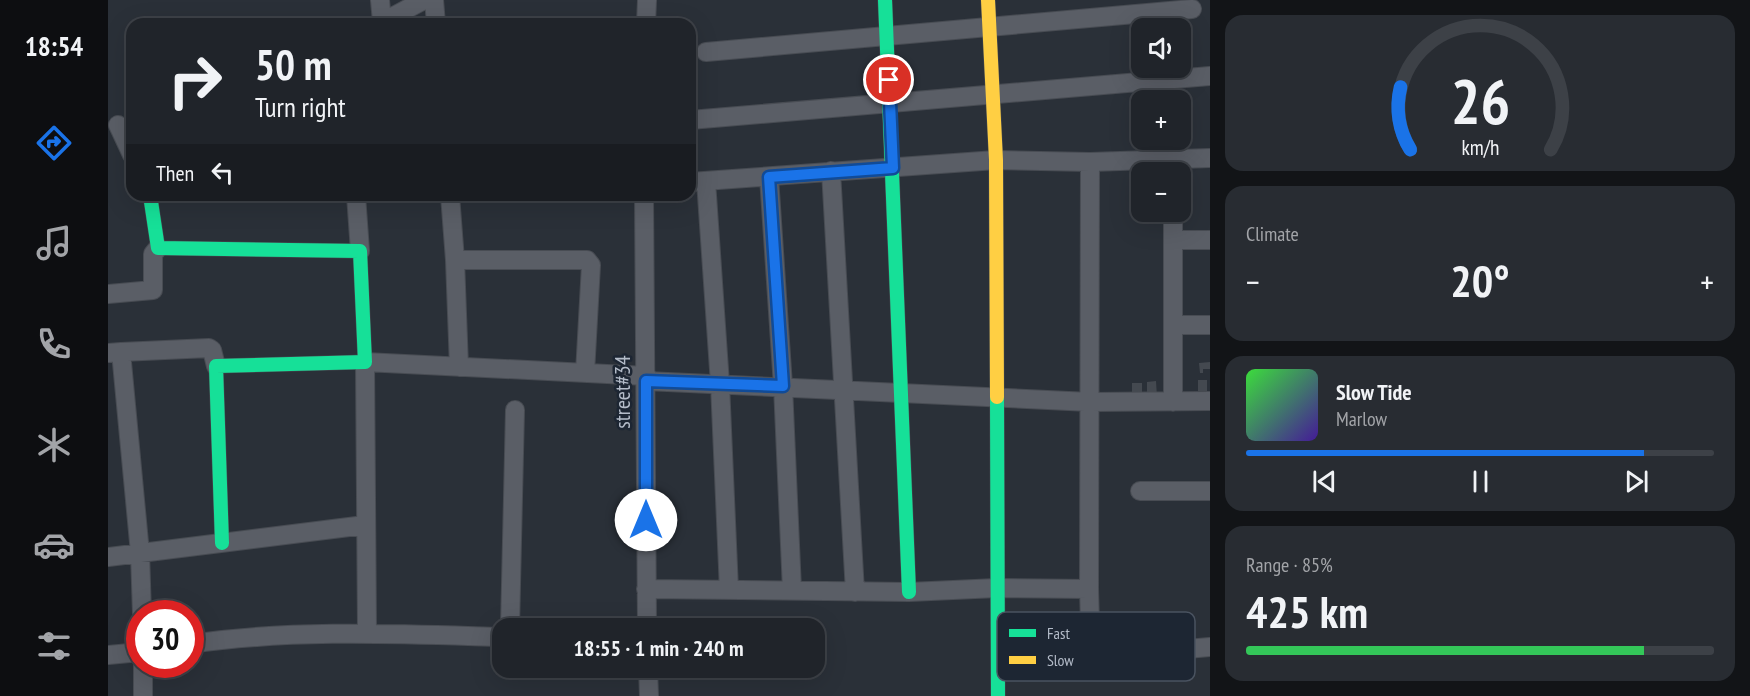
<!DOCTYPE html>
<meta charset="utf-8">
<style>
:root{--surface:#20242a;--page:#282c32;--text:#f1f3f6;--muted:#a2a4a8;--line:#3d4147;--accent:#1a73e8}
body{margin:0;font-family:"PT Sans Narrow",sans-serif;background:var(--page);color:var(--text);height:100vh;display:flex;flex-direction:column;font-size:22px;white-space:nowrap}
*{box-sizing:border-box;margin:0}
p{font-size:20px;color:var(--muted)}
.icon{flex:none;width:33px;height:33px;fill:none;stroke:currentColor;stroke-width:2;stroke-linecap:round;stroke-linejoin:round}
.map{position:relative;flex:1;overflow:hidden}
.drawer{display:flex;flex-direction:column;gap:15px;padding:15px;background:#121417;width:540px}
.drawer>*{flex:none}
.banner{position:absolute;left:18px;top:18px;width:570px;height:183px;border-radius:18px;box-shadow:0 6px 24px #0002,0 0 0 2px var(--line);background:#20242a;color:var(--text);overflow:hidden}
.tools{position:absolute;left:1023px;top:18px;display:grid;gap:12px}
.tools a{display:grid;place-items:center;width:60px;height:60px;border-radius:12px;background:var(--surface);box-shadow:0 6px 24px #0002,0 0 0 2px var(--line);font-size:30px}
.speed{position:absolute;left:18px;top:600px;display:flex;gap:12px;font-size:30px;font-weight:700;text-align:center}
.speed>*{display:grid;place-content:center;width:78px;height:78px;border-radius:50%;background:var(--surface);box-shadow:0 6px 24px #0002,0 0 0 2px var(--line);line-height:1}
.speed .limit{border:9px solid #d22;background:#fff;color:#111}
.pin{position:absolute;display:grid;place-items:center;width:51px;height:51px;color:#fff;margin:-26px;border:3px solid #fff;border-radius:50%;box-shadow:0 2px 6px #0007}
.me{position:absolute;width:66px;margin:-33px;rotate:0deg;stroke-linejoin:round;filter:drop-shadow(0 0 4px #0008)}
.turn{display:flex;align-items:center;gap:21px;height:126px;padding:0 30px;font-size:27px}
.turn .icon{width:78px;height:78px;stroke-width:2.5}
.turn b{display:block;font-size:42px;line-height:51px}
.then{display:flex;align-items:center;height:57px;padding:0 30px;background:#0003;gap:12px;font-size:22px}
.big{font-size:45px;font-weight:700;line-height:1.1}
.drawer .widget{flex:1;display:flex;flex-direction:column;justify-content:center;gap:9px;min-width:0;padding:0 21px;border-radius:18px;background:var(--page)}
.drawer .dial{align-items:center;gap:0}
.dial svg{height:156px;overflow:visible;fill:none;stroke:var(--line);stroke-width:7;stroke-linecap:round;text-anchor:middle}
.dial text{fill:var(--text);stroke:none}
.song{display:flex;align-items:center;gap:18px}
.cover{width:72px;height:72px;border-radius:9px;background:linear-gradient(135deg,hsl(120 70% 55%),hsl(260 70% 35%))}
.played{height:6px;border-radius:3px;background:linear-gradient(90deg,var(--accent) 85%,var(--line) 85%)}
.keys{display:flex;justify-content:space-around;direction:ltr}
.heat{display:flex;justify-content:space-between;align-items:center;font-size:33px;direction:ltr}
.charge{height:9px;border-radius:4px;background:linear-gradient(90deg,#34c759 85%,var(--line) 0)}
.trip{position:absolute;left:384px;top:618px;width:333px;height:60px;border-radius:18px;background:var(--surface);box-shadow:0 6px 24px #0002,0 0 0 2px var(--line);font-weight:700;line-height:60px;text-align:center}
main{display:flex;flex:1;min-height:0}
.tab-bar{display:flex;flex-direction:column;width:108px;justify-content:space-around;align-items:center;background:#0d0e11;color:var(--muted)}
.tab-bar .icon{width:42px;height:42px}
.tab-bar .current{color:var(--accent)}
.tab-bar b{font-size:27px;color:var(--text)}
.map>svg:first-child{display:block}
</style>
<main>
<nav class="tab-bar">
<b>18:54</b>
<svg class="icon current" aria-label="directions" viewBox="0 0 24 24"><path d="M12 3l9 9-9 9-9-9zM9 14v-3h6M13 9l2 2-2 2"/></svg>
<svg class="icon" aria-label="music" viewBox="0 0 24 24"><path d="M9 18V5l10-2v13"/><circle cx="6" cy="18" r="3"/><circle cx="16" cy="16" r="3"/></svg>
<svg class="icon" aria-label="phone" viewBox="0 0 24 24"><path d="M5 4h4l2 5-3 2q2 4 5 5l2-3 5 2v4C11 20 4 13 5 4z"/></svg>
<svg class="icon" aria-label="climate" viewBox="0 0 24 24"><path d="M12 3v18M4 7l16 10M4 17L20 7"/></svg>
<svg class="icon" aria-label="car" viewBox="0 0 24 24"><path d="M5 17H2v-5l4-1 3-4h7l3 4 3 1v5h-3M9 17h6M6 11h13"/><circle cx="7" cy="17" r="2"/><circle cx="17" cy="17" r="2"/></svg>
<svg class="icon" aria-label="filters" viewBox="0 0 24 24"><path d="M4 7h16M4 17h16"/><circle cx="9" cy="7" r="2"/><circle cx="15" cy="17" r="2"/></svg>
</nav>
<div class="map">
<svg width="1102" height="696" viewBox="0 0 1102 696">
<rect width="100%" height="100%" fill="#2a3038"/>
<path fill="#444950" d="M1102 362V369H1095V373H1092L1091 363Z
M1090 380H1099V391H1090Z
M1048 381 1049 397 1039 398V382Z
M1024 383H1034V401L1024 395Z"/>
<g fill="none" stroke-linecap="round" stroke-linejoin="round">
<defs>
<path id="street" d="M272 0 274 22
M326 0 328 24
M271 24 316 0
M538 24 539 0
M598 52 1084 9
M582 120 1102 76
M10 125 24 155
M982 162 981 589 983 658
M723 171 747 592
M661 177 675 386 684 590
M598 181 612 384 621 590
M582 182 888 160 982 162 1102 158
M248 195 252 251
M342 195 347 260
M536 195 539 628
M1065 212V402
M1065 240H1102
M0 294 45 290V254L50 248
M1065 325H1102
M13 352 101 348 104 350 108 366
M0 353 13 352 32 553 34 614
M351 367 347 260H479L483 265 477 373
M538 381 982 402 1102 401
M1032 491H1102
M0 557 257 525
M538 589 801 592 889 588 981 589
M402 628 407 410
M259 632 257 362 539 376
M82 644C186 629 291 634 394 637
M1056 651 1102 647
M0 655 32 652
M540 668 541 696
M35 696V664"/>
<path id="fast" d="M777 0 801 592
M42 195 50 248 252 251 257 362 108 366 114 543
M889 397 890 696"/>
<path id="slow" d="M880 0 888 160 889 397"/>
</defs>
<use href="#street" stroke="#484c53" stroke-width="20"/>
<use href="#fast" stroke="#484c53" stroke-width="15"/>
<use href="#slow" stroke="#484c53" stroke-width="15"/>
<use href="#street" stroke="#5a5e66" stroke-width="18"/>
<use href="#fast" stroke="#16e098" stroke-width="14"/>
<use href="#slow" stroke="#ffcf43" stroke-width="14"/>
</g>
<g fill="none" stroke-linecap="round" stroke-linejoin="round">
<defs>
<path id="route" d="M538 520V381L675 386 661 177 785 168 781 80"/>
</defs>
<use href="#route" stroke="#114b97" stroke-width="15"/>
<use href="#route" stroke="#1a73e8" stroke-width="10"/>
</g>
<g text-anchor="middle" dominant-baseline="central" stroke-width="5" stroke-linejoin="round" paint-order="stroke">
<g font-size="22" fill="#b4bcc9" stroke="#1d2633">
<text transform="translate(514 392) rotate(-90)">street#34</text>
</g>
</g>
<rect x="889" y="612" width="198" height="69" rx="9" fill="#1d2633" stroke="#4a5360" stroke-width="1.5"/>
<rect x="901" y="629" width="27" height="8" fill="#16e098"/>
<rect x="901" y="656" width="27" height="8" fill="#ffcf43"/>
<g font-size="16" fill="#b4bcc9">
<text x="939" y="639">Fast</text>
<text x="939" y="666">Slow</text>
</g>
</svg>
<div class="tools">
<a><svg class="icon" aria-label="sound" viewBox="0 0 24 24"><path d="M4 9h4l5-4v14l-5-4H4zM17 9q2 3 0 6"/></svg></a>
<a>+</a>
<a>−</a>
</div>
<div class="speed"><div class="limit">30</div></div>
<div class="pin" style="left:781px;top:80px;background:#d93025"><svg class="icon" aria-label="arrive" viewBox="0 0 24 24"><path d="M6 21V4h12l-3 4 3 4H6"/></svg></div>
<svg class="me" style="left:538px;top:520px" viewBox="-20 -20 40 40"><circle r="19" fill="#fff"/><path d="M0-13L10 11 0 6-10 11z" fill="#1a73e8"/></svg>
<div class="trip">18:55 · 1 min · 240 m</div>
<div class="banner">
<div class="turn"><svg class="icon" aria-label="right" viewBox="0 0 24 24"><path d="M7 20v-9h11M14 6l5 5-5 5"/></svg><div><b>50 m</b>Turn right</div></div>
<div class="then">Then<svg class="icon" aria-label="left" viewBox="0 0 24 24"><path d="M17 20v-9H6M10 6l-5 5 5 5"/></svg></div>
</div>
</div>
<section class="drawer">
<div class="widget dial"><svg viewBox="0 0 100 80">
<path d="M14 69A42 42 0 1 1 86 69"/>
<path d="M14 69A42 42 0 0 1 9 37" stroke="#1a73e8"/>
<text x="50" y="56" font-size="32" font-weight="700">26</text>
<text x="50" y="72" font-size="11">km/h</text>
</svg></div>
<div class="widget"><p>Climate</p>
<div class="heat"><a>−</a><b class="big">20°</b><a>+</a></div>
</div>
<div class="widget">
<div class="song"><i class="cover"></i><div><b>Slow Tide</b><p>Marlow</p></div></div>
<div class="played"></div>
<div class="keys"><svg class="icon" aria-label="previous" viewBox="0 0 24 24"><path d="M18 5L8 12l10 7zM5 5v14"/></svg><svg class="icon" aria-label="pause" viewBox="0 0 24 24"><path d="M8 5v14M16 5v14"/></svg><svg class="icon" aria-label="next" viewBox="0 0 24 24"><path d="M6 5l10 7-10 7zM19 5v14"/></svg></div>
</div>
<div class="widget"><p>Range · 85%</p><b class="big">425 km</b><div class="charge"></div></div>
</section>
</main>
